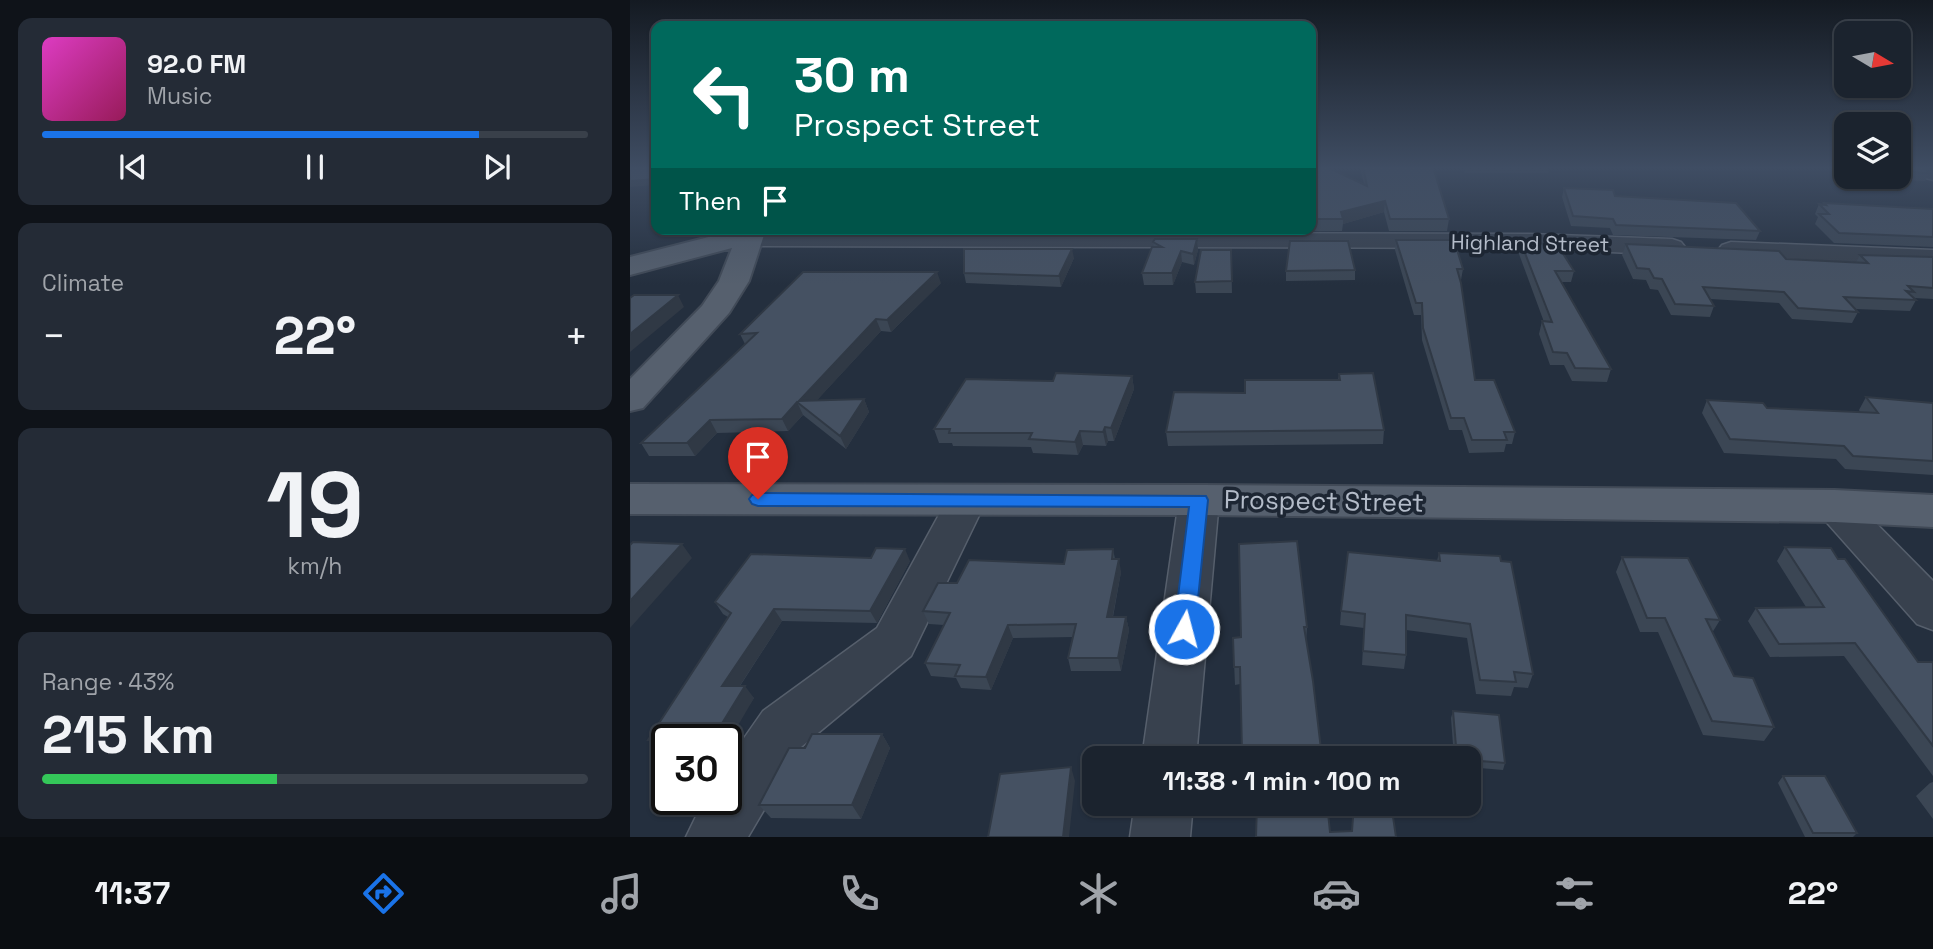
<!DOCTYPE html>
<meta charset="utf-8">
<style>
:root{--surface:#1b232e;--page:#242b36;--text:#f1f3f6;--muted:#a0a4aa;--line:#39404a;--accent:#1a73e8}
body{margin:0;font-family:"Space Grotesk",sans-serif;background:var(--page);color:var(--text);height:100vh;display:flex;flex-direction:column;font-size:26px;white-space:nowrap}
*{box-sizing:border-box;margin:0}
p{font-size:23px;color:var(--muted)}
.icon{flex:none;width:38px;height:38px;fill:none;stroke:currentColor;stroke-width:2;stroke-linecap:round;stroke-linejoin:round}
.map{position:relative;flex:1;overflow:hidden}
.sheet{display:flex;flex-direction:column;gap:18px;padding:18px;background:#0f1319;width:630px}
.sheet>*{flex:none}
.banner{position:absolute;left:21px;top:21px;width:665px;height:214px;border-radius:14px;box-shadow:0 2px 5px #0004,0 0 0 2px var(--line);background:#00695c;color:#fff;overflow:hidden}
.needle{width:46px;rotate:100deg}
.fabs{position:absolute;left:1204px;top:21px;display:grid;gap:14px}
.fabs a{display:grid;place-items:center;width:77px;height:77px;border-radius:14px;background:var(--surface);box-shadow:0 2px 5px #0004,0 0 0 2px var(--line);font-size:35px}
.speed{position:absolute;left:21px;top:724px;display:flex;gap:14px;font-size:35px;font-weight:700;text-align:center}
.speed>*{display:grid;place-content:center;width:91px;height:91px;border-radius:50%;background:var(--surface);box-shadow:0 2px 5px #0004,0 0 0 2px var(--line);line-height:1}
.speed .limit{border:4px solid #111;border-radius:10px;background:#fff;color:#111}
.pin{position:absolute;display:grid;place-items:center;width:60px;height:60px;color:#fff;margin:-72px -30px;border-radius:50% 50% 50% 0;rotate:-45deg;box-shadow:0 0 7px #0007}
.pin .icon{rotate:45deg}
.me{position:absolute;width:77px;margin:-38px;rotate:7deg;stroke-linejoin:round;filter:drop-shadow(0 0 5px #0008)}
.turn{display:flex;align-items:center;gap:24px;height:147px;padding:0 28px;font-size:32px}
.turn .icon{width:91px;height:91px;stroke-width:2.5}
.turn b{display:block;font-size:49px;line-height:60px}
.then{display:flex;align-items:center;height:66px;padding:0 28px;background:#0003;gap:14px;font-size:26px}
.big{font-size:52px;font-weight:700;line-height:1.1}
.sheet .card{flex:1;display:flex;flex-direction:column;justify-content:center;gap:10px;min-width:0;padding:0 24px;border-radius:14px;background:var(--page)}
.sheet .dial{align-items:center;gap:0}
.dial b{font-size:91px;line-height:1}
.song{display:flex;align-items:center;gap:21px}
.cover{width:84px;height:84px;border-radius:10px;background:linear-gradient(135deg,hsl(310 70% 55%),hsl(330 70% 35%))}
.played{height:7px;border-radius:4px;background:linear-gradient(90deg,var(--accent) 80%,var(--line) 80%)}
.keys{display:flex;justify-content:space-around;direction:ltr}
.heat{display:flex;justify-content:space-between;align-items:center;font-size:38px;direction:ltr}
.charge{height:10px;border-radius:5px;background:linear-gradient(90deg,#34c759 43%,var(--line) 0)}
.trip{position:absolute;left:452px;top:746px;width:399px;height:70px;border-radius:14px;background:var(--surface);box-shadow:0 2px 5px #0004,0 0 0 2px var(--line);font-weight:700;line-height:70px;text-align:center}
.dock{display:flex;height:112px;justify-content:space-around;align-items:center;background:#0b0e12;color:var(--muted)}
.dock .icon{width:49px;height:49px}
.dock .active{color:var(--accent)}
.dock b{font-size:32px;color:var(--text)}
main{display:flex;flex:1;min-height:0}
.map>svg:first-child{display:block}
</style>
<main>
<section class="sheet">
<div class="card">
<div class="song"><i class="cover"></i><div><b>92.0 FM</b><p>Music</p></div></div>
<div class="played"></div>
<div class="keys"><svg class="icon" aria-label="previous" viewBox="0 0 24 24"><path d="M18 5L8 12l10 7zM5 5v14"/></svg><svg class="icon" aria-label="pause" viewBox="0 0 24 24"><path d="M8 5v14M16 5v14"/></svg><svg class="icon" aria-label="next" viewBox="0 0 24 24"><path d="M6 5l10 7-10 7zM19 5v14"/></svg></div>
</div>
<div class="card"><p>Climate</p>
<div class="heat"><a>−</a><b class="big">22°</b><a>+</a></div>
</div>
<div class="card dial"><b>19</b><p>km/h</p></div>
<div class="card"><p>Range · 43%</p><b class="big">215 km</b><div class="charge"></div></div>
</section>
<div class="map">
<svg width="1303" height="837" viewBox="0 0 1303 837">
<rect width="100%" height="100%" fill="#242f3e"/>
<g fill="none" stroke-linecap="round" stroke-linejoin="round">
<defs>
<path id="minor" d="M1284 167H1303V180L1296 178Z
M118 232 899 234 1042 239 1051 242 1055 247 1051 252 1042 255 899 248 118 246 109 244 106 239 109 234Z
M1101 242 1303 250V266L1092 255 1088 250 1092 245Z
M569 486 583 490 589 500 566 758H512L549 500 555 490Z
M336 487 350 491 356 501 281 656 171 747 118 837H56L74 800H96V764L133 711 247 628 322 491Z
M1205 492 1219 496 1303 581V630L1287 624 1191 516 1185 506 1191 496Z
M505 803H563L560 837H500Z"/>
<path id="major" d="M110 229H136L119 281 99 313 13 408 0 411V379L72 306 89 281 102 248 0 275V257Z
M0 484 573 485 1205 490 1303 495V527L1205 522 573 515 0 514Z"/>
</defs>
<use href="#minor" stroke="#565f6c" stroke-width="3"/>
<use href="#major" stroke="#414a57" stroke-width="4"/>
<use href="#minor" fill="#38414e" fill-rule="evenodd"/>
<use href="#major" fill="#56606e" fill-rule="evenodd"/>
</g>
<path fill="#3b4654" d="M681 167 734 184 730 167H803L819 219 817 231H759L754 212 713 224 712 231H663V229H681Z
M832 167H920L918 173H835Z
M1269 167 1299 173 1295 181 1255 179V177H1269Z
M934 188 985 196 1130 231 1126 240 983 235 980 228 941 226 932 197Z
M1194 203 1303 209V247L1204 243 1185 224 1188 217 1185 214 1189 204 1194 205Z
M532 229H574L573 231 532 230Z
M567 239 568 250 564 265 552 262 543 285H514L512 273 524 247 523 242Z
M766 240 833 269 831 280H830L845 380 885 432 882 444H876L874 452 839 453 832 430H819L792 340 791 315H784L765 250Z
M891 243 944 271 941 282H932L981 369 977 382 942 381 934 365H920L909 334 912 321 914 322 889 254Z
M996 244 1156 259 1226 262 1230 255 1303 257V299L1284 298 1286 300 1280 311 1225 309 1228 312 1222 323 1162 319 1149 303 1080 299 1084 306 1080 317 1041 315 1028 290 1020 289 1016 280 1003 279 992 255Z
M601 250 602 293H566L565 282Z
M444 258 431 287 336 283 334 273Z
M725 270V280L656 281V271Z
M311 283 261 332 251 331 187 400 234 399 239 412 216 449 173 415 158 431 87 433 65 456H19L11 443 115 344 110 334Z
M709 374 754 430 753 444 538 446 536 432 615 393 708 380Z
M502 376 504 389 484 441H478L476 446 453 445 448 455 403 453 401 447 323 446 322 443H309L304 429 423 381Z
M1236 397 1303 403V475L1215 469 1206 459 1094 453 1072 413 1077 400 1137 408 1230 412 1229 410Z
M1155 547 1208 559 1288 662 1303 663V776L1214 656 1140 657 1118 621 1126 608 1176 607 1147 561Z
M483 549 485 559 491 572 483 617H496L499 630 491 671H441L438 658 443 637 383 638 361 690 331 688 326 678 301 676 295 663 314 625 299 624 293 611 327 583 434 564Z
M809 553 903 674 898 688 884 687 881 696 846 694 837 638 776 630V655L774 669 732 665 734 628 710 625 711 611 807 561Z
M992 557 1090 620 1082 633 1104 676 1144 727 1134 741 1073 735 1028 632H1010L986 572Z
M280 561 247 623 152 621 110 686 124 698 96 740H37V752H29L18 740 98 617 93 614 85 602Z
M677 627 676 643 692 758H613L610 684 605 685 603 638 611 637Z
M823 711 875 763 873 770 838 767V758H824L821 718Z
M252 734 260 748 231 819 141 818 129 805 175 748Z
M1153 776 1227 833 1223 837H1175L1148 783Z
M1303 782V819L1286 796 1300 783Z"/>
<path fill="#303945" d="M26 179V185L0 187V181Z
M755 201 754 212 713 224V219L711 212Z
M567 239 568 250 564 265 563 254Z
M442 249 444 258 431 287 429 276Z
M551 251 552 262 543 285 542 273Z
M307 272 311 283 261 332 257 320Z
M48 295 54 307 0 352V334Z
M246 319 251 331 178 410 169 401Z
M502 376 504 389 484 441 481 428Z
M234 399 239 412 216 449 210 436Z
M167 402 173 415 158 431 152 419Z
M80 420 87 433 65 456 57 443Z
M475 427 478 441 476 446 473 432Z
M450 431 453 445 448 455 445 442Z
M52 544 62 558 0 628V601Z
M275 549 280 561 247 623 240 611Z
M489 559 491 572 480 630 477 617Z
M144 609 152 621 101 699 92 686Z
M496 617 499 630 491 671 488 658Z
M378 625 383 638 361 690 356 677Z
M115 686 124 698 96 746V740H85L83 738Z
M252 734 260 748 231 819 222 805Z
M441 767 445 781 439 837H433Z"/>
<path fill="#455162" stroke="#303945" stroke-width="2" d="M0 167H26V179L0 181Z
M681 167H697L737 186 733 167H803L819 219H760L755 201 711 212 713 219H681Z
M1269 167H1293L1299 173 1269 171Z
M934 188 983 190 985 196 1106 203 1130 231 986 225 983 219 943 216Z
M1194 203 1303 209V237L1209 233 1189 214H1199L1189 204 1196 205Z
M525 239H567L563 254 551 251 542 273H512L522 247H532L523 242Z
M766 240H824L833 269H827L831 283 845 380H864L885 432H874L877 440H842L834 418H821L793 328 792 303H786Z
M660 241H718L725 270 656 271Z
M891 243 927 244 944 271H925L981 369 945 368 937 353 923 352 912 321 922 322Z
M996 244 1149 251 1156 259 1238 263 1230 255 1303 257V288L1278 286 1284 292 1276 291 1286 300 1214 297 1228 312 1168 308 1154 292 1073 287 1084 306 1045 304 1032 279 1024 278 1019 269 1007 268Z
M334 249H442L429 276 334 273Z
M571 250H601L602 281 565 282Z
M173 272H307L257 320 246 319 169 401 234 399 210 436 167 402 152 419 80 420 57 443H11L127 333 110 334Z
M4 295H48L0 334V298Z
M426 373 502 376 481 428 475 427 473 432 450 431 445 442 399 439 402 433H319L320 429H304L336 379 423 381Z
M743 373 754 430 536 432 544 392 615 393V380H710L709 374Z
M1236 397 1303 403V461L1223 456 1214 446 1100 439 1077 400 1133 403 1137 408 1248 413Z
M667 541 677 627H674L683 681 692 758H654L662 747 612 751 610 667H604L603 638 611 637 609 544Z
M3 542 52 544 0 601V545Z
M1155 547 1201 548 1208 559H1215L1288 662H1302L1303 663V746L1225 643 1149 644 1126 608 1194 607Z
M246 548 275 549 240 611 144 609 92 686H115L83 738 18 740 101 613 85 602 121 554 241 558Z
M483 549 482 559H489L477 617H496L488 658H438L446 624 378 625 356 677 325 676 330 665 295 663 320 613 293 611 308 583H327L339 560 434 564 437 550Z
M718 552 810 561 809 553 870 556 871 561 881 562 903 674 884 672 886 682 850 680 840 624 776 615V655L733 651 735 614 711 611Z
M992 557 1058 558 1090 620 1076 619 1104 676 1123 678 1144 727 1082 721 1035 618H1017Z
M823 711 869 715 875 763 838 760V758H827Z
M182 734H252L222 805H129L159 748H175Z
M441 767 433 837H358L370 774Z
M1153 776H1195L1227 833H1183Z
M627 803H697L700 832 722 831 724 803H761L766 837H626Z"/>
<linearGradient id="sky" x2="0" y2="1"><stop stop-color="#141a22"/><stop offset="0.59" stop-color="#3f4d63"/><stop offset="1" stop-color="#3f4d63" stop-opacity="0"/></linearGradient>
<rect width="1303" height="285" fill="url(#sky)"/>
<path fill="#1a73e8" stroke="#114b97" stroke-width="2" d="M128 493 576 496 578 500 565 629 562 635 554 638 547 635 544 629 559 507 128 506 122 504 119 499 122 495Z"/>
<g text-anchor="middle" dominant-baseline="central" stroke-width="7" stroke-linejoin="round" paint-order="stroke">
<g font-size="21" fill="#b4bcc9" stroke="#1d2633">
<text transform="translate(900 243) rotate(1)">Highland Street</text>
</g>
<g font-size="26" fill="#b4bcc9" stroke="#1d2633">
<text transform="translate(694 501) rotate(1)">Prospect Street</text>
</g>
</g>
</svg>
<div class="fabs">
<a><svg class="needle" viewBox="-14 -14 28 28"><path d="M0-13l5 13h-10z" fill="#e53935"/><path d="M0 13l5-13h-10z" fill="#a0a4aa"/></svg></a>
<a><svg class="icon" aria-label="layers" viewBox="0 0 24 24"><path d="M12 4l9 5-9 5-9-5zM3 14l9 5 9-5"/></svg></a>
</div>
<div class="speed"><div class="limit">30</div></div>
<div class="pin" style="left:128px;top:499px;background:#d93025"><svg class="icon" aria-label="arrive" viewBox="0 0 24 24"><path d="M6 21V4h12l-3 4 3 4H6"/></svg></div>
<svg class="me" style="left:554px;top:629px" viewBox="-20 -20 40 40"><circle r="17" fill="#1a73e8" stroke="#fff" stroke-width="3"/><path d="M0-11L8 9 0 5-8 9z" fill="#fff"/></svg>
<div class="trip">11:38 · 1 min · 100 m</div>
<div class="banner">
<div class="turn"><svg class="icon" aria-label="left" viewBox="0 0 24 24"><path d="M17 20v-9H6M10 6l-5 5 5 5"/></svg><div><b>30 m</b>Prospect Street</div></div>
<div class="then">Then<svg class="icon" aria-label="arrive" viewBox="0 0 24 24"><path d="M6 21V4h12l-3 4 3 4H6"/></svg></div>
</div>
</div>
</main>
<nav class="dock">
<b>11:37</b>
<svg class="icon active" aria-label="directions" viewBox="0 0 24 24"><path d="M12 3l9 9-9 9-9-9zM9 14v-3h6M13 9l2 2-2 2"/></svg>
<svg class="icon" aria-label="music" viewBox="0 0 24 24"><path d="M9 18V5l10-2v13"/><circle cx="6" cy="18" r="3"/><circle cx="16" cy="16" r="3"/></svg>
<svg class="icon" aria-label="phone" viewBox="0 0 24 24"><path d="M5 4h4l2 5-3 2q2 4 5 5l2-3 5 2v4C11 20 4 13 5 4z"/></svg>
<svg class="icon" aria-label="climate" viewBox="0 0 24 24"><path d="M12 3v18M4 7l16 10M4 17L20 7"/></svg>
<svg class="icon" aria-label="car" viewBox="0 0 24 24"><path d="M5 17H2v-5l4-1 3-4h7l3 4 3 1v5h-3M9 17h6M6 11h13"/><circle cx="7" cy="17" r="2"/><circle cx="17" cy="17" r="2"/></svg>
<svg class="icon" aria-label="filters" viewBox="0 0 24 24"><path d="M4 7h16M4 17h16"/><circle cx="9" cy="7" r="2"/><circle cx="15" cy="17" r="2"/></svg>
<b>22°</b>
</nav>
